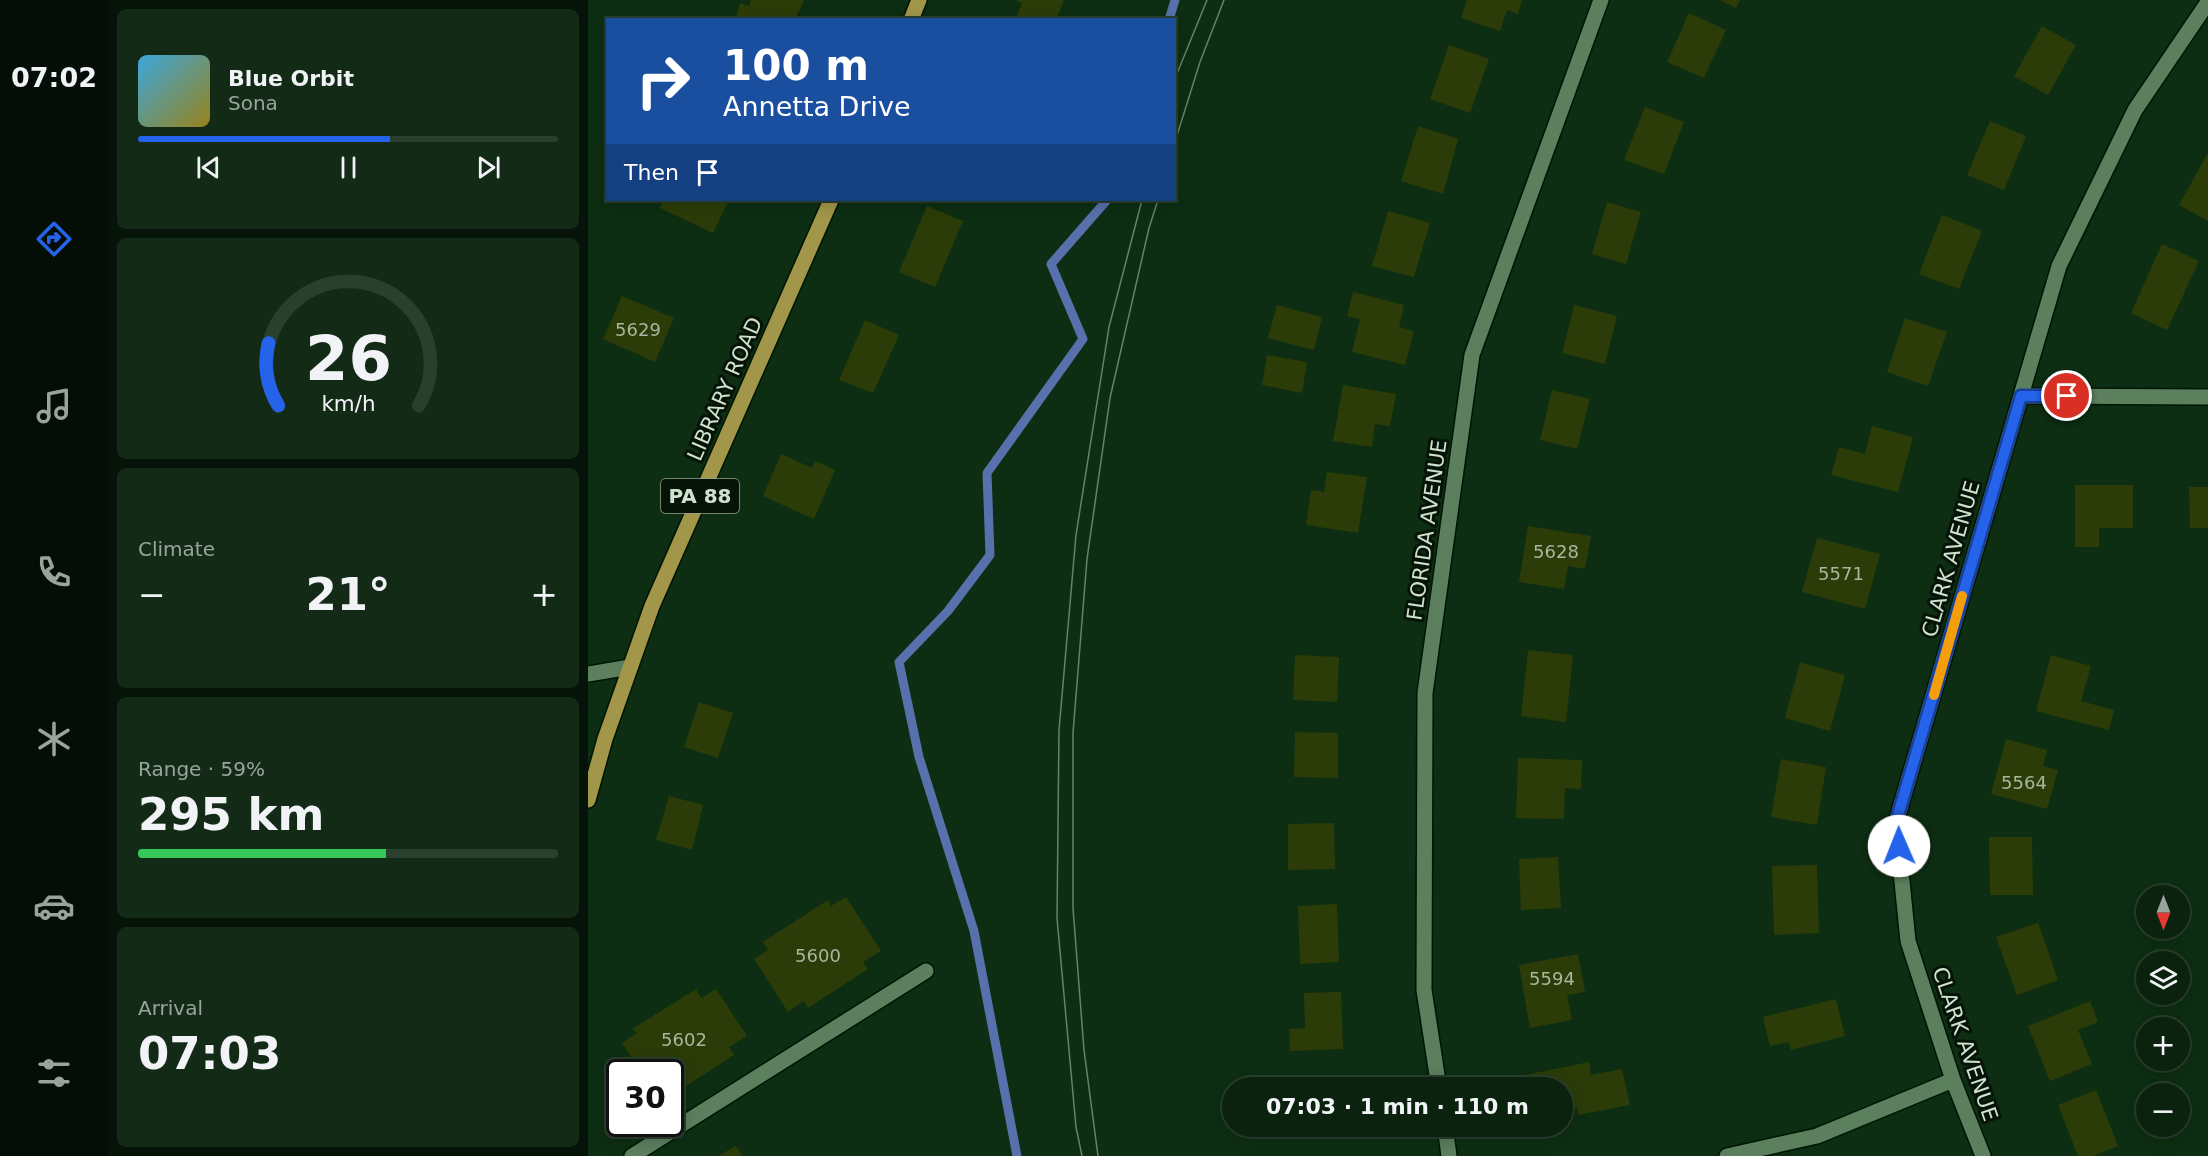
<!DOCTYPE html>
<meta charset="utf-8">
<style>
:root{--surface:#0a220e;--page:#132a17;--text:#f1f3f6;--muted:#99a49e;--line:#2a3f2e;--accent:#2563eb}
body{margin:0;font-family:"DejaVu Sans",sans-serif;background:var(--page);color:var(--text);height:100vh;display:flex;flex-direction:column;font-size:22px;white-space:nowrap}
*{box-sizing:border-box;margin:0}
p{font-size:20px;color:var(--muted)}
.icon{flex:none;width:33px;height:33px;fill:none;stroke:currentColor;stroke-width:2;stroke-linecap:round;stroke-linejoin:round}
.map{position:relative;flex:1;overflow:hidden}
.details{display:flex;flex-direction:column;gap:9px;padding:9px;background:#061308;width:480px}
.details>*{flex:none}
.banner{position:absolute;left:18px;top:18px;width:570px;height:183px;border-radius:0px;box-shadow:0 3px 15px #0003,0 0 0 2px var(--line);background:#1a4fa0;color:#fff;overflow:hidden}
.needle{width:39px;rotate:180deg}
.controls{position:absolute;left:1548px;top:885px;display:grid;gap:12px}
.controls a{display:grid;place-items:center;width:54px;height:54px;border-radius:50%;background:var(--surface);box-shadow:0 3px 15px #0003,0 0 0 2px var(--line);font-size:30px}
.speed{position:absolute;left:18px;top:1059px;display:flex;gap:12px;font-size:30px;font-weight:700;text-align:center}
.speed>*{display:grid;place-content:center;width:78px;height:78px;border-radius:50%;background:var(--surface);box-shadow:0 3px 15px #0003,0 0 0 2px var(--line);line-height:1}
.speed .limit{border:3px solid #111;border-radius:9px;background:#fff;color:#111}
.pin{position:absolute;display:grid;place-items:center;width:51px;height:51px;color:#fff;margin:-26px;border:3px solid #fff;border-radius:50%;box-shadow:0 2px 6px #0007}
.me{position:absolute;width:66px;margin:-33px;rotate:359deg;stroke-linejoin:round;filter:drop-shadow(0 0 4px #0008)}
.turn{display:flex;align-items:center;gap:21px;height:126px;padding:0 18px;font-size:27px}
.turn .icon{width:78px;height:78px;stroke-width:2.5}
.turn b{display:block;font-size:42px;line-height:51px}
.then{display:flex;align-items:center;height:57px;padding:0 18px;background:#0003;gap:12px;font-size:22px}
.big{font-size:45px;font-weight:700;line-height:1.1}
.details .tile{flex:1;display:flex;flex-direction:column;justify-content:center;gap:9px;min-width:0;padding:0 21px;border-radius:9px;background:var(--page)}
.details .dial{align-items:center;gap:0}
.dial svg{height:156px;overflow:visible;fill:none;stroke:var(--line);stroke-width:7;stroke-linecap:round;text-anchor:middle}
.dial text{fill:var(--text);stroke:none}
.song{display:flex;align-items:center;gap:18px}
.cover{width:72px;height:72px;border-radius:9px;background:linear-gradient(135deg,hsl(200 70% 55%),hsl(50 70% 35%))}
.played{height:6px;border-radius:3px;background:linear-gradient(90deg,var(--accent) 60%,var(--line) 60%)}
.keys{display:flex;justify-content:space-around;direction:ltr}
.heat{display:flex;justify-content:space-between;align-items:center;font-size:33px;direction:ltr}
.charge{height:9px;border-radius:4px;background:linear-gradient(90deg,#34c759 59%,var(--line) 0)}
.trip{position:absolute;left:634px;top:1077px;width:351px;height:60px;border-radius:30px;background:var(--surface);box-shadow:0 3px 15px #0003,0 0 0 2px var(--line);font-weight:700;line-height:60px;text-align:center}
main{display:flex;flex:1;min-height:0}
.tabs{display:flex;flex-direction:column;width:108px;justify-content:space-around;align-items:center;background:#040e06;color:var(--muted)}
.tabs .icon{width:42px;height:42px}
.tabs .on{color:var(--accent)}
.tabs b{font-size:27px;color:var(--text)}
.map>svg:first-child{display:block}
</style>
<main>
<nav class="tabs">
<b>07:02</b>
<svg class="icon on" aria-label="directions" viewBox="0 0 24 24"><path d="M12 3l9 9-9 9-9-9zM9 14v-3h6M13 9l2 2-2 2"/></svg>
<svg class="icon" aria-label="music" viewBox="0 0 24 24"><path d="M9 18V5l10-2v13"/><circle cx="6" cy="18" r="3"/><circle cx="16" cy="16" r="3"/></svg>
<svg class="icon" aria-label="phone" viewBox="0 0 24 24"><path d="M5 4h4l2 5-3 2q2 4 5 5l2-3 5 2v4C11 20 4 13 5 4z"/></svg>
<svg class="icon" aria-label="climate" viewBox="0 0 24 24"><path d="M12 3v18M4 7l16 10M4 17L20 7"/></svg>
<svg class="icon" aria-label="car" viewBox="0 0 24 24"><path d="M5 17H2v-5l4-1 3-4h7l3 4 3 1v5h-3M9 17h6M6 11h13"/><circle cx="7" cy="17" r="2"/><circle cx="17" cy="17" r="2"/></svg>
<svg class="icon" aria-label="filters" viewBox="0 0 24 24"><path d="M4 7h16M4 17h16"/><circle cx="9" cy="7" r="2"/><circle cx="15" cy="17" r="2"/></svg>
</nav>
<section class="details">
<div class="tile">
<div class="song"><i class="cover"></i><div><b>Blue Orbit</b><p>Sona</p></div></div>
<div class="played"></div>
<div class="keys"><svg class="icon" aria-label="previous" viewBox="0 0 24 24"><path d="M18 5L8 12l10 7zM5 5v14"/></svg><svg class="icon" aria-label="pause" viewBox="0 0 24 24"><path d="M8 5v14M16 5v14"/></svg><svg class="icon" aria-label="next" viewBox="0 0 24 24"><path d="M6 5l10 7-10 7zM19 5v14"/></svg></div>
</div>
<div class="tile dial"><svg viewBox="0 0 100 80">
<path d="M14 69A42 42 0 1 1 86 69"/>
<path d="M14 69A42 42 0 0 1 9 37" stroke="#2563eb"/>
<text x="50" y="56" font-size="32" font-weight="700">26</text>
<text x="50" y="72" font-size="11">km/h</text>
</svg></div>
<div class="tile"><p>Climate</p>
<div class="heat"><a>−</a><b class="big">21°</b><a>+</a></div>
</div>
<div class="tile"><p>Range · 59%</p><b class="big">295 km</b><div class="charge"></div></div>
<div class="tile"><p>Arrival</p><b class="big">07:03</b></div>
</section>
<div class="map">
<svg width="1620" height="1156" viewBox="0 0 1620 1156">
<rect width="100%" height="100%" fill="#0d2e12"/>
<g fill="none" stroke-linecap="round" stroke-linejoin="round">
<path stroke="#5870ab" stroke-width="9" d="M581 20 587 0
M429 1156 386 931 331 757 311 662 360 611 402 555 399 473 495 339 463 264 519 200"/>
</g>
<path fill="#2c3c08" d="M163 0H216L207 20H147L152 3 161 6Z
M427 0H476L468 20H427L434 3Z
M879 0H934L930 14 919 10 912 31 873 18Z
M1132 0H1152L1148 8Z
M1101 13 1138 30 1116 78 1079 62Z
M1454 26 1488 45 1460 95 1426 76Z
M861 45 901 59 882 113 842 99Z
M1057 107 1096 122 1076 174 1036 160Z
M1402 121 1438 136 1416 190 1379 175Z
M830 126 870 139 855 194 813 181Z
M1620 153V221L1591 205Z
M76 200H141L125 233 72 208Z
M1019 202 1053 212 1038 264 1004 254Z
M339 206 375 221 347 287 311 272Z
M800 211 842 223 826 277 784 266Z
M1354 215 1394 231 1371 289 1331 274Z
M1574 244 1611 261 1579 330 1543 313Z
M765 292 816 305 811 327 826 331 817 365 764 352 772 319 759 316Z
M34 296 86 318 67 362 15 339Z
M689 305 734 317 726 350 680 338Z
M986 305 1029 316 1017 364 974 353Z
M1317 318 1359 332 1340 386 1299 372Z
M277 320 311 335 285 393 251 380Z
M679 355 719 362 714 393 674 385Z
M755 385 808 394 802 426 787 424 784 447 745 441Z
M964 390 1002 399 989 449 952 440Z
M1284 426 1325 437 1310 492 1243 475 1251 447 1277 454Z
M193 454 224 468 227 461 247 470 226 519 175 496Z
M739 472 779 477 770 533 718 525 723 490 736 492Z
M1487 485H1545V528H1511V547H1487Z
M1601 487H1620V528H1602Z
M940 526 1003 536 997 569 980 566 976 589 931 582Z
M1229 538 1292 554 1277 609 1214 592Z
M940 650 985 655 978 722 933 716Z
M707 655 751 657 749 702 705 700Z
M1463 655 1503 666 1493 701 1526 710 1521 730 1448 711Z
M1212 662 1257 675 1242 731 1197 718Z
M111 702 145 713 130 758 96 747Z
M707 732 750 733V778L706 777Z
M1418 739 1459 750 1455 766 1470 770 1459 809 1403 794Z
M930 758 994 760 993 789 977 788 976 819 928 818Z
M1193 759 1238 767 1229 825 1183 817Z
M81 796 115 805 104 850 68 840Z
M746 823 747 869 700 870V824Z
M1401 837H1444L1445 895H1402Z
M970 857 973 908 933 910 931 859Z
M1229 865 1231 933 1186 935 1184 866Z
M258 897 293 951 275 962 280 969 220 1008 216 1001 200 1012 166 959 180 950 175 942 240 900 243 906Z
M749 904 751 962 712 964 710 906Z
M1450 923 1470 980 1429 995 1408 937Z
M990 954 997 992 979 995 984 1020 942 1028 931 965Z
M108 989 113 998 128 989 159 1036 141 1047 146 1055 90 1091 86 1085 82 1087V1072H52L34 1043 49 1033 44 1029Z
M753 992 755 1049 702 1051 701 1029 717 1028 716 993Z
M1248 999 1257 1036 1203 1050 1201 1042 1182 1046 1175 1017Z
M1502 1001 1510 1022 1490 1030 1504 1064 1462 1081 1440 1026Z
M1001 1062 1003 1075 1034 1069 1042 1105 990 1115 989 1108 975 1111V1088H925L923 1078Z
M763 1077 764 1088H725L724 1081Z
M1508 1090 1530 1146 1505 1156H1490L1470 1105Z
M729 1126H768L769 1136 731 1139Z
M148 1146 154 1156H130Z"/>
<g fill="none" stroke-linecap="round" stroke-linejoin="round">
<defs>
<path id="minor" d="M1433 396 1620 397
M0 674 42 667
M851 1088 836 990 837 693 884 355 1013 0
M857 1126 861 1156
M44 1156 338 971
M1139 1156 1229 1136 1365 1080
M1395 1156 1365 1080 1320 941 1308 822 1471 266 1547 110 1620 2"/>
<path id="major" d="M323 20 331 0
M0 800 17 739 64 606 243 200"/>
</defs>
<use href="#minor" stroke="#001502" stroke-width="18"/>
<use href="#major" stroke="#001502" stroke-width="18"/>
<use href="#minor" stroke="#5c7f5e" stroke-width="15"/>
<use href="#major" stroke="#a1964a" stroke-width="15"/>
<path stroke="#67826a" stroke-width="1.5" d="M586 81 619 0
M586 145 612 62 636 0
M494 1156 488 1127 469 918 471 730 488 535 521 327 554 200
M510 1156 496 1050 485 908V733L499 559 522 398 561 228 570 200"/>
</g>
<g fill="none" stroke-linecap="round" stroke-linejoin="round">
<defs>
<path id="route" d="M1311 846 1308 822 1433 396H1479"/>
</defs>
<use href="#route" stroke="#184099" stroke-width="15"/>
<use href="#route" stroke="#2563eb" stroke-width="10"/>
<path stroke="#f59e0b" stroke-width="10" d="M1346 695 1374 596"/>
</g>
<g text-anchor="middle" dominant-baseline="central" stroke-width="6" stroke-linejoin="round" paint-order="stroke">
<g font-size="18" fill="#a6b89d">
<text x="50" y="329">5629</text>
<text x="968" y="551">5628</text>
<text x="1253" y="573">5571</text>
<text x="1436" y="782">5564</text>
<text x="230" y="955">5600</text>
<text x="964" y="978">5594</text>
<text x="96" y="1039">5602</text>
</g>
<rect fill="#061307" stroke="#93a493" stroke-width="1.5" x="73" y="479" width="78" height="34" rx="4.5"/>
<g font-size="20" font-weight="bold" fill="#cfe2cf">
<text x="112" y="496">PA 88</text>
</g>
<g font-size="21" fill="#cfe2cf" stroke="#061307">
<text transform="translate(137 389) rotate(-66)">LIBRARY ROAD</text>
<text transform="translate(839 530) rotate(-82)">FLORIDA AVENUE</text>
<text transform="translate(1363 559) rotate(-74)">CLARK AVENUE</text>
<text transform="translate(1377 1044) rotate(71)">CLARK AVENUE</text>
</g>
</g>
</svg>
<div class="controls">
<a><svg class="needle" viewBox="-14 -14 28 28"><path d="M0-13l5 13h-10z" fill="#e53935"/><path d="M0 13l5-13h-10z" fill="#99a49e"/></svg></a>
<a><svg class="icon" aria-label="layers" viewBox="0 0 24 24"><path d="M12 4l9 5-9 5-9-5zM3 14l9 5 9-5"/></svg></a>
<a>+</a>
<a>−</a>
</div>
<div class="speed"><div class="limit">30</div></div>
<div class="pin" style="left:1479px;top:396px;background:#d93025"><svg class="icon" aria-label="arrive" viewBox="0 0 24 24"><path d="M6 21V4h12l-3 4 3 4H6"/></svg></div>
<svg class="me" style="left:1311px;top:846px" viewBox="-20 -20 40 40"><circle r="19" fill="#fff"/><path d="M0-13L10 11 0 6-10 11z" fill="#2563eb"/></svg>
<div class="trip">07:03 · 1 min · 110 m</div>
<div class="banner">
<div class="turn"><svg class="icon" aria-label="right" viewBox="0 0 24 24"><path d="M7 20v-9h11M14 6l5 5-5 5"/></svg><div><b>100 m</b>Annetta Drive</div></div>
<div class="then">Then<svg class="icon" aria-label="arrive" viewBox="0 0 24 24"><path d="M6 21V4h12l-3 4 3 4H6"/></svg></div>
</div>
</div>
</main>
